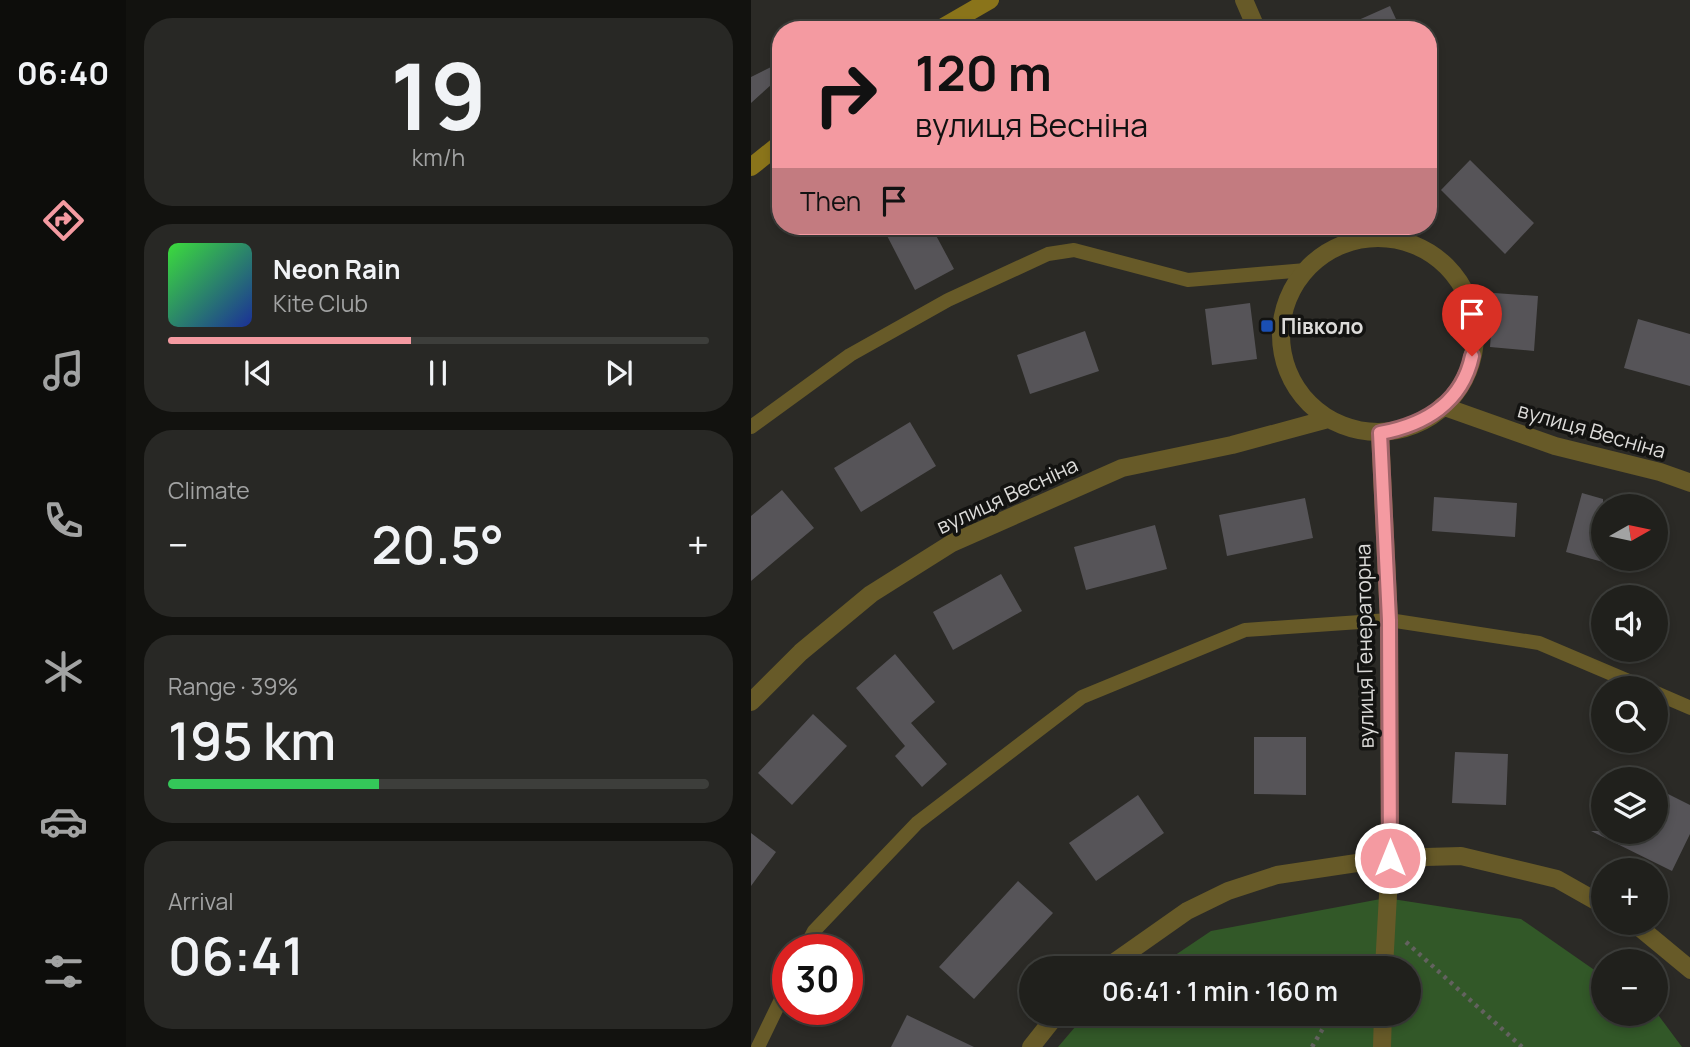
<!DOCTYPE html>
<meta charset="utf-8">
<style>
:root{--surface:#20201c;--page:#282825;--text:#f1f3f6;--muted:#a2a3a3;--line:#3d3e3b;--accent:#f49aa1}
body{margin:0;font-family:Manrope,sans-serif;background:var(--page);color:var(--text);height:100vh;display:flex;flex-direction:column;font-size:26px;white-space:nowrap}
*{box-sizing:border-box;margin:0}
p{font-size:23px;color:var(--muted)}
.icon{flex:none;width:38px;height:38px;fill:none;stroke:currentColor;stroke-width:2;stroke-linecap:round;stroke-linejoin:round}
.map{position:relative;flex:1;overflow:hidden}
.drawer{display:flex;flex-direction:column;gap:18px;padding:18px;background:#12120f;width:625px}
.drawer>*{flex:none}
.banner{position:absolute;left:21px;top:21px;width:665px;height:214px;border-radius:28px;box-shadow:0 4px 10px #0003,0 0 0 2px var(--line);background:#f49aa1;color:#111;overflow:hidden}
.needle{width:46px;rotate:81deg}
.buttons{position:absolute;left:840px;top:494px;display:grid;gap:14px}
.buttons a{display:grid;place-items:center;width:77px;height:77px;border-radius:50%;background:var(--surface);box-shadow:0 4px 10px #0003,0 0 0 2px var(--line);font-size:35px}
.speed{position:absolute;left:21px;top:934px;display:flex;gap:14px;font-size:35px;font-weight:700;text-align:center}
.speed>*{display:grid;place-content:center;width:91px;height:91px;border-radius:50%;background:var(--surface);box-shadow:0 4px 10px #0003,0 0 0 2px var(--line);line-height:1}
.speed .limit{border:10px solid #d22;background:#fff;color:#111}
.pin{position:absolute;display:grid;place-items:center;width:60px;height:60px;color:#fff;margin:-72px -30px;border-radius:50% 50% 50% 0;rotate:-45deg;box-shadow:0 0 7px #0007}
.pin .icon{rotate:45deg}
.me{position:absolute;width:77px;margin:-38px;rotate:0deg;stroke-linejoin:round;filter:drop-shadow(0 0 5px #0008)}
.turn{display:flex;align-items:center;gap:24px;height:147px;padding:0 28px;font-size:32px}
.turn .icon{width:91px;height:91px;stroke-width:2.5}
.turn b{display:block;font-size:49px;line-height:60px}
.then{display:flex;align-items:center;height:66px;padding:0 28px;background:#0003;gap:14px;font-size:26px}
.big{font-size:52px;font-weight:600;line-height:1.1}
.drawer .card{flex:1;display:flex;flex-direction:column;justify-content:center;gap:10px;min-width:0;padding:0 24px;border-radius:28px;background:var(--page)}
.drawer .dial{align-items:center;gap:0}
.dial b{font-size:91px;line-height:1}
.song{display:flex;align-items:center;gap:21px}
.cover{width:84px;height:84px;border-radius:10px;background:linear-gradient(135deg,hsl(120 70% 55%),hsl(230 70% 35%))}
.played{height:7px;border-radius:4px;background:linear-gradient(90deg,var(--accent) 45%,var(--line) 45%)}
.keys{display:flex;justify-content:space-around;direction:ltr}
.heat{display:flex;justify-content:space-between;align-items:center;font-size:38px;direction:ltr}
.charge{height:10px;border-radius:5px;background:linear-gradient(90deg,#34c759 39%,var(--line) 0)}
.trip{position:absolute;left:268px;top:956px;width:402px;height:70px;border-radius:35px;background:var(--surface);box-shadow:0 4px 10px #0003,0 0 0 2px var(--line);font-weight:600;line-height:70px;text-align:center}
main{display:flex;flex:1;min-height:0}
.tab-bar{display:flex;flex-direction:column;width:126px;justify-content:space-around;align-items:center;background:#0d0d0b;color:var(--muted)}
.tab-bar .icon{width:49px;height:49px}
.tab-bar .on{color:var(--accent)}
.tab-bar b{font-size:32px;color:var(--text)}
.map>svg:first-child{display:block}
</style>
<main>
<nav class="tab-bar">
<b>06:40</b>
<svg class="icon on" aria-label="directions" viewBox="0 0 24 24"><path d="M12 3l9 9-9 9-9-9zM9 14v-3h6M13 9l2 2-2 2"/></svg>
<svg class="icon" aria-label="music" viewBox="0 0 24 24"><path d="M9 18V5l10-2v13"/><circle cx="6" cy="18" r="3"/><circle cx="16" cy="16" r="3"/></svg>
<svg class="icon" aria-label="phone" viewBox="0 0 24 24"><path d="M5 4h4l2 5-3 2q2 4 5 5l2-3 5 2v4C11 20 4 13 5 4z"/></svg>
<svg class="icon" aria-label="climate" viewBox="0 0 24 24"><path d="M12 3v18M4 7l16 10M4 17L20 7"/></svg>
<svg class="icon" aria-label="car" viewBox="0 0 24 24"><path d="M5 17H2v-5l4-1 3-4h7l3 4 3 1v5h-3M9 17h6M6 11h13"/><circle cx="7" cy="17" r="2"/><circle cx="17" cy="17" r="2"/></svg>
<svg class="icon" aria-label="filters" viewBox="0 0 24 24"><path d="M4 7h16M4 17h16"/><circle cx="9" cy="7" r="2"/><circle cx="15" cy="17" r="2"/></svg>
</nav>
<section class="drawer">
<div class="card dial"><b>19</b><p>km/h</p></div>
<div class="card">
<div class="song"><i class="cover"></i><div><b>Neon Rain</b><p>Kite Club</p></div></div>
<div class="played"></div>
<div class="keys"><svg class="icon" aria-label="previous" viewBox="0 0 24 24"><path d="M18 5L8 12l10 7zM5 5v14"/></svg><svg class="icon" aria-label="pause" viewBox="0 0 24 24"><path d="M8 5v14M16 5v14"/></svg><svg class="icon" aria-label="next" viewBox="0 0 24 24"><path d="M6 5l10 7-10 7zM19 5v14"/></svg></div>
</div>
<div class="card"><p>Climate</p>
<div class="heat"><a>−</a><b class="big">20.5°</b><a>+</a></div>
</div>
<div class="card"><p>Range · 39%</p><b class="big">195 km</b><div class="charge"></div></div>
<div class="card"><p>Arrival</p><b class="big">06:41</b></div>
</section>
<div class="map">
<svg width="940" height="1047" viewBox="0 0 940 1047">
<rect width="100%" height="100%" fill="#2b2a26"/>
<path fill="#325828" d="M635 898 770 919 852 976V1013L905 1012 931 1047H307L336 1013H658V968H405L460 931Z"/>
<path fill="#565458" d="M639 6 650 30H585Z
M30 62V76L0 103V77Z
M719 160 783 223 754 254 690 190Z
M131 226H180L203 269 164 290Z
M743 293 787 296 783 351 739 347Z
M499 303 506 359 461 365 454 309Z
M887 319 939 334V386L873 368Z
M334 331 348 371 279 394 266 355Z
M159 422 185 466 110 512 83 468Z
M31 490 63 528 0 581V516Z
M831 493 852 499V562L815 552Z
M683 497 766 503 764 537 681 531Z
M554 498 562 538 476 556 468 515Z
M404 525 416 569 335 590 323 547Z
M250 574 271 611 202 650 182 612Z
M144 654 184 702 160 723 196 764 171 787 144 756 154 746 105 688Z
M62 714 96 746 41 805 7 773Z
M503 737H555V795L503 794Z
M704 752 757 754 755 805 701 803Z
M905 788 939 805V834L921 871 840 831H905Z
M387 795 413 833 345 881 318 843Z
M0 833 25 852 0 886Z
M267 881 302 913 223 999 188 967Z
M156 1015 223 1047H140Z"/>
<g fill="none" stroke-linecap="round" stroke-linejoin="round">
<path stroke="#63625f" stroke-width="4.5" stroke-dasharray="3.5 5" stroke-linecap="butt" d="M655 942 771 1047
M561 1047 581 1013"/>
<path stroke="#675a28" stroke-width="14" d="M0 427 99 355 197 300 297 254 323 250 437 280 555 270
M905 693 940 708
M53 950 63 931 166 823 331 697 494 630 638 620 788 643 894 688
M7 1047 37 985"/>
<path stroke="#675a28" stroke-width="18" d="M493 0 506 30
M530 335a97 97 0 1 1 194 0a97 97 0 1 1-194 0Z
M691 406 804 446 909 472 940 483
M629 433 638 620 639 858 633 968
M0 702 50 652 120 594 201 543 371 468 481 445 577 419
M882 922 940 970
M355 968 436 911 477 891 526 875 639 858 710 856 806 879 852 905
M280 1047 307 1013
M631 1047 632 1013"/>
<path stroke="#8a741a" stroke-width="18" d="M187 30 239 0
M0 167 30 143"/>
</g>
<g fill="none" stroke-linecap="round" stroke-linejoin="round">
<defs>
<path id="route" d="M639 858 638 620 629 433C673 425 711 403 721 356"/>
</defs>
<use href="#route" stroke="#9f6469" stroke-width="18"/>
<use href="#route" stroke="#f49aa1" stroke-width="12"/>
</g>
<rect fill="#1a4fb4" stroke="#131311" stroke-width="2.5" x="509" y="319" width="14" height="14" rx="3.5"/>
<g text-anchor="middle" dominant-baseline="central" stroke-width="7" stroke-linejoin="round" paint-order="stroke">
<g font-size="21" font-weight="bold" fill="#dcdbd9" stroke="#131311" text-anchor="start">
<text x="530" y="326">Півколо</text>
</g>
<g font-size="21" fill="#dcdbd9" stroke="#131311">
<text transform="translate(841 430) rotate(16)">вулиця Весніна</text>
<text transform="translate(256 495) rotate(-25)">вулиця Весніна</text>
<text transform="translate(613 646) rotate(-91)">вулиця Генераторна</text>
</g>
</g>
</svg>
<div class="buttons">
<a><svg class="needle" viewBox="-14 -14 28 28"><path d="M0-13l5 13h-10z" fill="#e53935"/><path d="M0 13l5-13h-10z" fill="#a2a3a3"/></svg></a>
<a><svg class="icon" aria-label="sound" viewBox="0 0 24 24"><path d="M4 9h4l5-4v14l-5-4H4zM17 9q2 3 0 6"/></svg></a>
<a><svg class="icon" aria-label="search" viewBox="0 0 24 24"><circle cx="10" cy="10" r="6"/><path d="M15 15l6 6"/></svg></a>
<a><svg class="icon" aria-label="layers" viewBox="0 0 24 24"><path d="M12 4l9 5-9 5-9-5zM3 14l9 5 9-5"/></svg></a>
<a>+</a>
<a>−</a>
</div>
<div class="speed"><div class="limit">30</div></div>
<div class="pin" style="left:721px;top:356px;background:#d93025"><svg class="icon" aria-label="arrive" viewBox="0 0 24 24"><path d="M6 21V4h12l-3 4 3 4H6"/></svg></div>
<svg class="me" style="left:639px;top:858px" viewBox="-20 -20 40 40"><circle r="17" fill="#f49aa1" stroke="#fff" stroke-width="3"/><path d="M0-11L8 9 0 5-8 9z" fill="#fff"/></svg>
<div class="trip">06:41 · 1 min · 160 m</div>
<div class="banner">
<div class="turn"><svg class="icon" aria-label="right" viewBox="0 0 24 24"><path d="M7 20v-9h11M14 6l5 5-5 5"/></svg><div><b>120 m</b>вулиця Весніна</div></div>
<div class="then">Then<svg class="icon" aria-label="arrive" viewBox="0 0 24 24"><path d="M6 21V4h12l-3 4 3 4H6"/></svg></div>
</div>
</div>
</main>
